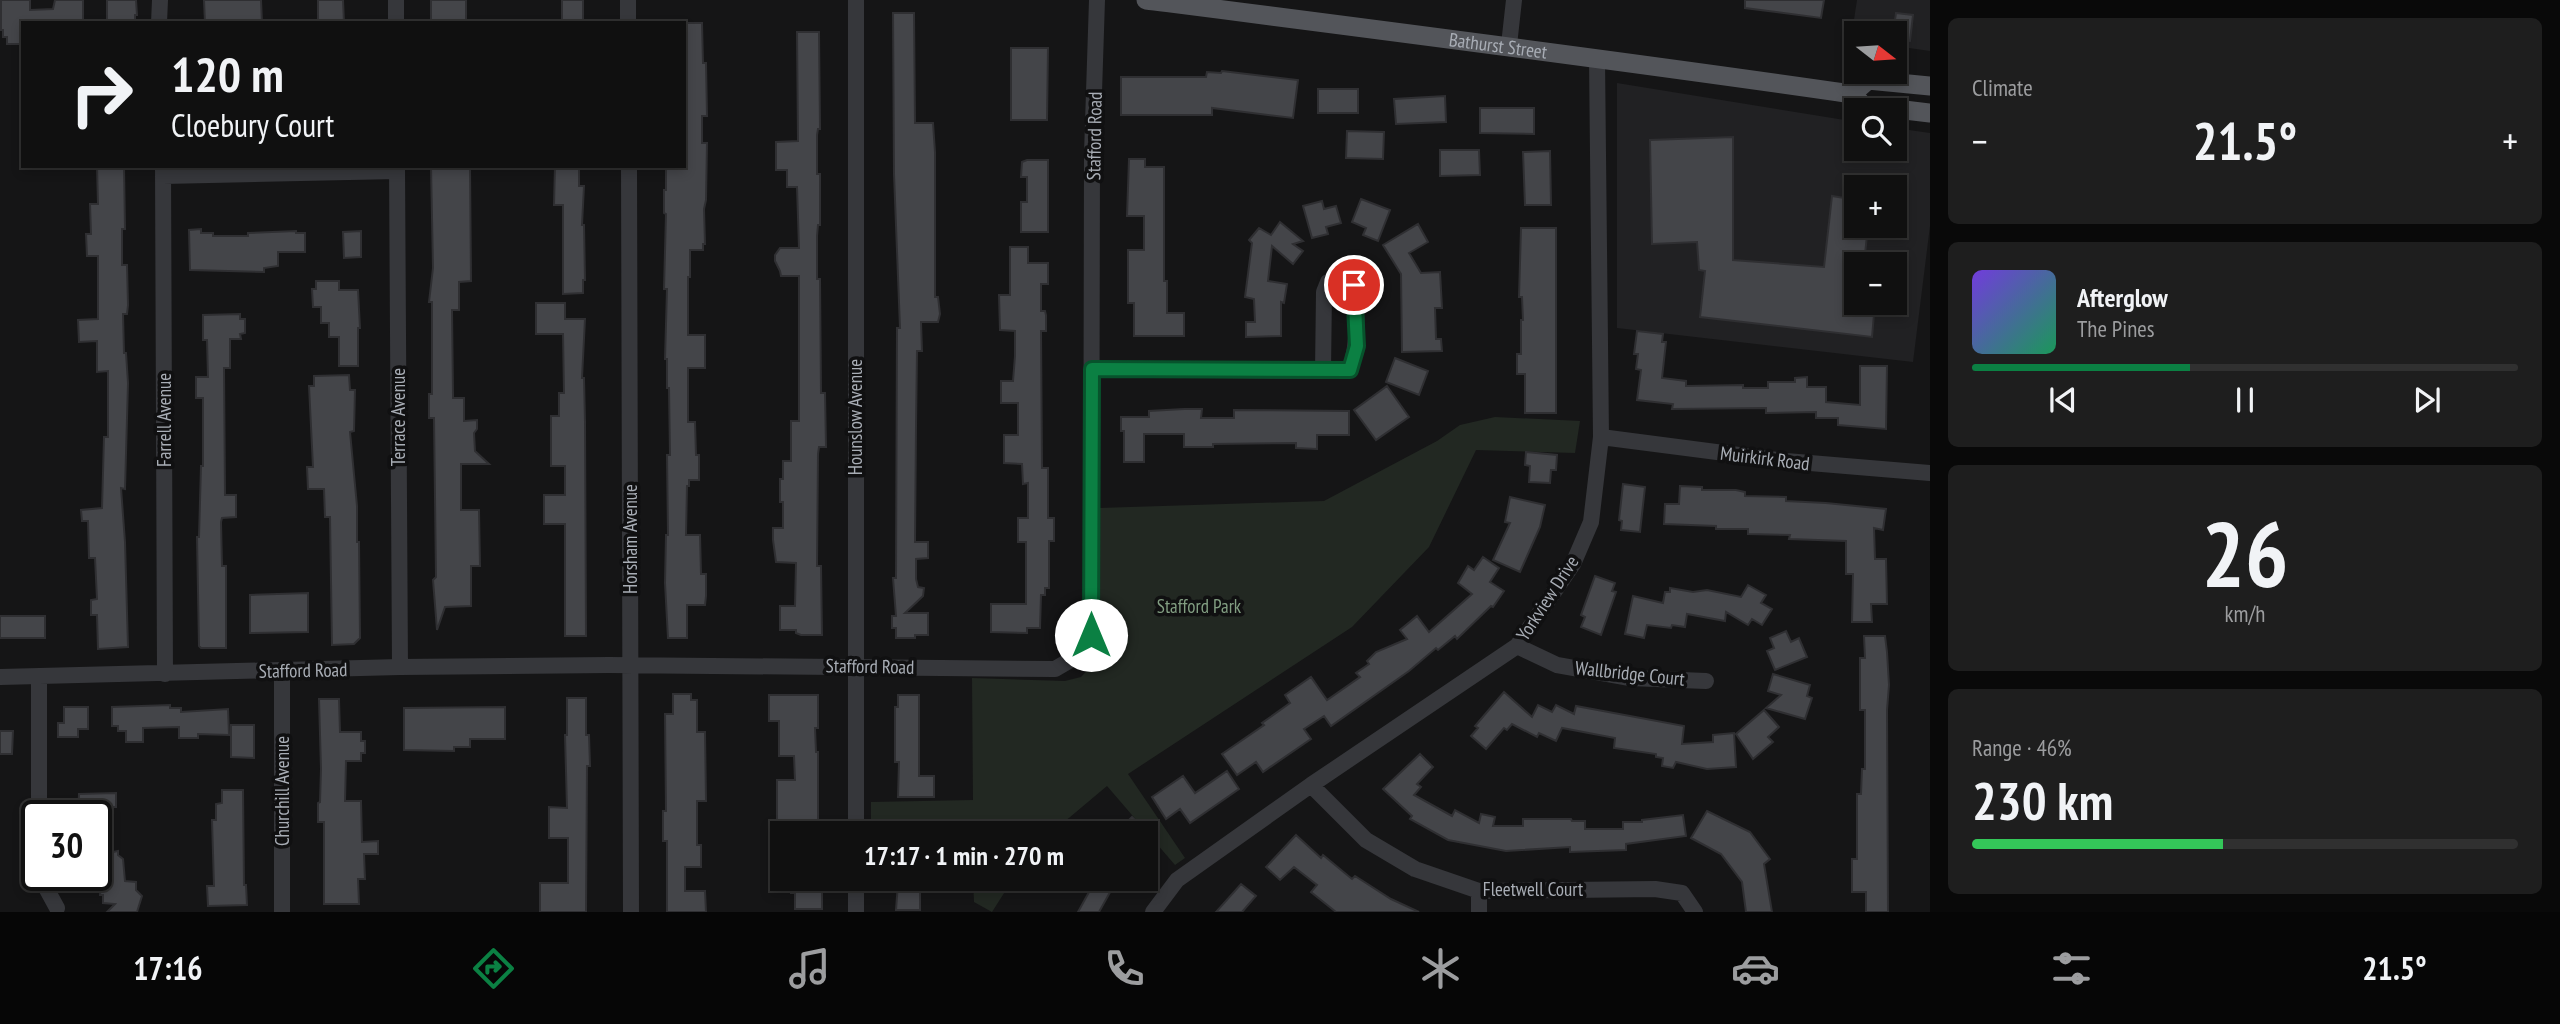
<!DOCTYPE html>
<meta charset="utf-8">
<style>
:root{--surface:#101010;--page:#1e1e1e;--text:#f1f3f6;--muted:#9c9d9f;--line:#303030;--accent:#0b8043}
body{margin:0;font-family:"PT Sans Narrow",sans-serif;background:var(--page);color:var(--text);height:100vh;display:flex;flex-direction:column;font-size:26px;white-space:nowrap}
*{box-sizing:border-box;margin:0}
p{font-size:23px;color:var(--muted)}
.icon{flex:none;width:38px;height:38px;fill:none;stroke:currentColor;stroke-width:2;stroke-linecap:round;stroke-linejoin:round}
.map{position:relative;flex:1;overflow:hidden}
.drawer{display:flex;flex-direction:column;gap:18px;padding:18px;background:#090909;width:630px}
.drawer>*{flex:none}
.guide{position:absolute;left:21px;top:21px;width:665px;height:147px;border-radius:0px;box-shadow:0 4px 10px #0003,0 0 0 2px var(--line);background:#101010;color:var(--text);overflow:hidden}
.needle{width:46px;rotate:107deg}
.fabs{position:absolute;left:1844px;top:21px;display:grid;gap:14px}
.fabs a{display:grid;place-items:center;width:63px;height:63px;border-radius:0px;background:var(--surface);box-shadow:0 4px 10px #0003,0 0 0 2px var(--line);font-size:35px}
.speed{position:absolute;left:21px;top:800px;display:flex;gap:14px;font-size:35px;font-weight:700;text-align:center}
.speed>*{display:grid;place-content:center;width:91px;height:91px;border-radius:50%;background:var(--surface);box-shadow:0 4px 10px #0003,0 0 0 2px var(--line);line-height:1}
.speed .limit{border:4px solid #111;border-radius:10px;background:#fff;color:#111}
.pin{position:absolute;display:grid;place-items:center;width:60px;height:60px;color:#fff;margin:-30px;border:4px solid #fff;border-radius:50%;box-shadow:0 2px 7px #0007}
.me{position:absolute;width:77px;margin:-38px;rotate:0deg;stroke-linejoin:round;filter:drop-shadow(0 0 5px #0008)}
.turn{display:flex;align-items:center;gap:24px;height:147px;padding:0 35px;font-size:32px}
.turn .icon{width:91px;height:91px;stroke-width:2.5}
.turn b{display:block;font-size:49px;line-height:60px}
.big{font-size:52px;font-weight:800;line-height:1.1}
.drawer .tile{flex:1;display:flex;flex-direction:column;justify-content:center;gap:10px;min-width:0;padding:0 24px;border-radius:10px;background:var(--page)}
.drawer .dial{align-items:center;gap:0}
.dial b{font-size:91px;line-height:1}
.song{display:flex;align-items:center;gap:21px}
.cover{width:84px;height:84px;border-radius:10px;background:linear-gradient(135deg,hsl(260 70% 55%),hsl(150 70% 35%))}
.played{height:7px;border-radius:4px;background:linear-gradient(90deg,var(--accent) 40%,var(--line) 40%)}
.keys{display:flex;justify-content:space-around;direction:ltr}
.heat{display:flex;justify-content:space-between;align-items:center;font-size:38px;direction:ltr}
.charge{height:10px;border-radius:5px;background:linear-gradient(90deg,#34c759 46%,var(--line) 0)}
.trip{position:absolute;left:770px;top:821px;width:388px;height:70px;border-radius:0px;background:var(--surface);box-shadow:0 4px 10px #0003,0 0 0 2px var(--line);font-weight:800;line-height:70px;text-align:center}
.tab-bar{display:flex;height:112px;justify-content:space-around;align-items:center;background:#060606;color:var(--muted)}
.tab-bar .icon{width:49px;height:49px}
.tab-bar .selected{color:var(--accent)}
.tab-bar b{font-size:32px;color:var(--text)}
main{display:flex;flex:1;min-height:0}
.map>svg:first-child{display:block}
</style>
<main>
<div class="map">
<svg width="1930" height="912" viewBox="0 0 1930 912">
<rect width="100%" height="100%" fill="#151516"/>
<path fill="#212123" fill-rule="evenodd" d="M1857 0H1930V51L1895 46V33H1857V40L1851 39Z
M1617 83 1857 122V149H1895V128L1930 133V226L1913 362 1617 328ZM1857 187H1895V226H1857ZM1857 264H1895V303H1857Z"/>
<path fill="#222822" d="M1495 417 1580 421 1575 453 1476 450 1429 547 1352 627 1128 774 1185 858 1175 865 1107 786 1051 833H871V802L973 800 972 678 1065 681 1081 677 1096 661 1099 508 1324 501 1437 441 1460 425Z
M973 879V878L1013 879 992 912 974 902Z"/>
<path fill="#444549" stroke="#2f2f32" stroke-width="2" d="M1 0H30V10L53 9 55 0H83V23H23V44H7V37H3V30H1Z
M107 0H136L137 15H135V23H107Z
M204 0H261L262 23H205Z
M318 0H343L344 23H318Z
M431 0H466V23H431Z
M562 0H583V23H562Z
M1745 0H1824L1821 18 1745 8Z
M893 13H914L915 123H933L935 152V297H938L940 314 938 322H921L922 351H917L916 427 915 542H928V558L916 559V579L918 587 924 588 923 596 905 613H928V635H915V638H896V628H892V616H896L893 578H896L897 328H900L894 174Z
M1896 13 1913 15 1910 41 1895 40 1893 33Z
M684 23H702L703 63H706L707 116H702V143H707L706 200 704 209 705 244H703V250H690V277H688V335H705V368H688V422H695L696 455H699V480H689V486H687L686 535H700L701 574H706V596L705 605H687V638H668L665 583 666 535H668L667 455H670L669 388H667V359H665L667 289H664L666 214 664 213V190H666V166H684Z
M797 32H819L820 129H818L817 135V174H820V225H818L817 236V279H820L821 393H825L826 447H819L818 454 817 566H821L822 635H801L796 633V630H780V606H795L796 563 776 562 773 540V528H783V502H780V479H783V461H791V421H799V276H781L780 271 775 261V255L780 248H799L797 187H787V170H776V142L798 141Z
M1011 48H1048L1047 120H1011Z
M1222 71 1298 80 1293 118 1212 108V115H1121V77H1206L1207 72 1221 73Z
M1318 89H1358V113H1318Z
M1445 96 1446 122 1396 124 1394 99Z
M1480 108H1534V134L1480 133Z
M1347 131 1384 132 1383 159 1346 158Z
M1733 137V260L1824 267 1832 196 1857 200V226H1868L1864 264H1857V303H1875L1872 337 1700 317 1705 271 1699 270 1697 242 1652 244 1650 140Z
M1440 150H1479L1480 175 1440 176Z
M1550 151 1551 205H1525L1523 152Z
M1129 159H1145V167H1164V281H1167V313H1184V336H1134V303H1128V250H1144V216H1127Z
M1027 160H1048V232H1021V202H1027V177H1021L1022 162Z
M97 166H124L125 229H122V265H127L128 305 127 314H123L124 353H126L128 383 125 489 121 488 125 542 128 647 98 649 97 615H91V600L97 599 95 558H89L88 521H82L81 510 102 508 104 437H108V371L97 372V341L79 342 78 320 98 319V256H87L86 234H91L90 204H98Z
M431 166H470L471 281 459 282V310H452L453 394V398H464V421L477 420V429L474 433 475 451 489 464H461V510H479L480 566H471V606L445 607 437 630 433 580 436 577 434 418H429V394H432V302H429L433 268Z
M555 166H579V186H584L582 225H584L585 280H583V293L563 294V205H554Z
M1361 199 1390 210 1378 241 1363 235 1366 228 1352 222Z
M1322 201 1324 209 1336 206 1341 223 1326 227 1328 234 1312 238 1303 206Z
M1280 222 1303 241 1293 244 1303 251 1293 264 1272 246 1268 281 1287 284 1284 303 1281 302V336L1246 337V322H1255L1254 299 1245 297 1252 243 1249 240 1259 228 1271 235Z
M1418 224 1428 242 1409 253 1421 273 1440 272 1442 308H1435L1436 339H1441L1442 351 1402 352 1401 274 1383 245Z
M1521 228H1556V413H1525V374H1517V354H1521V320H1523L1522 297H1519Z
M201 229V233H213V236H248V233L296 231V233H305V252H278V266L264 268V272L190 270 189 230Z
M361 231V257L344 258 343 232Z
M1010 247H1028V263H1048V284H1041V311H1045L1046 315V331H1041L1042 468H1048V518H1054V541H1049V588H1045V595H1041L1040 628H1027V633L991 632V604H1026V542H1018V518H1028V483L1023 484 1022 464 1004 463V435H1018V403H1001V381H1013L1015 356V331L1000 330 999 295H1010Z
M316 281H339V290H358L360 328H358V366H339V337H329V323H321V307H313L312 289H316Z
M536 303H565V319H585L582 378H584L585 422 586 636H565V524H544V495H565V466H551V416H559V393H564L563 334H536Z
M240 314V319H245V333L240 334 241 339H230V368H224L225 495H236V517L222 518 221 522 222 566H226V648H201L199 646 197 537H199L201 466H203V398H196V377H208L207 340H203V315Z
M1637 331 1663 334 1662 342H1666L1662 378 1686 381V386L1743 385V388H1768V382H1795V378L1807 377V387H1826V402L1860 405V366H1887L1886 429 1838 425V418H1816V412L1766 413V408L1672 409 1673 404 1637 400 1641 370 1636 369 1638 354H1634Z
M1395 358 1428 371 1419 395 1386 382Z
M349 375 350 390H355L354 431 350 432 357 506V542H359L360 638 354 644 332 645 330 517H325L324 489H308L307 467H313L309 386H314V376Z
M1387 386 1409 417 1376 440 1354 410Z
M1184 409H1202L1201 418H1234V410L1349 411V435H1317V449L1296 448V443L1213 444V447H1184V434H1144V462H1124V431H1121V417H1149V411Z
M1526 452 1557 455 1556 470H1551L1550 483 1529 482 1530 466 1525 465Z
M1623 484 1645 487 1640 532 1621 530 1622 521 1619 520Z
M1680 486 1702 487V490H1736L1745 492V496L1786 497V501L1826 503 1886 509 1883 530 1874 528 1875 559H1886L1887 604H1871L1872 622H1852L1853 574H1846V541L1789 539 1790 535 1748 534V529H1716V526L1664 524 1665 504H1679Z
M1510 497 1545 505 1540 527 1520 572 1493 560 1510 523 1505 522Z
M1483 557 1499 568 1490 582 1504 591 1493 607 1491 606 1457 639 1455 636 1438 650 1436 648 1409 671 1331 726 1324 716 1304 729 1311 739 1263 772 1256 762 1237 775 1222 754 1264 725 1262 723 1290 703 1285 695 1311 677 1327 700 1360 677 1356 673 1369 664 1367 661 1376 652 1407 639 1400 630 1417 616 1429 632 1472 594 1458 583 1468 566 1474 570Z
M1595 576 1615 583 1612 591 1616 592 1601 635 1581 627 1585 617 1581 615Z
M1748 585 1766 595 1761 603 1772 609 1762 625 1752 619 1748 625 1726 612 1725 621 1687 614 1685 627 1672 625 1671 628 1647 625 1644 638 1625 634 1633 596 1663 603 1665 592H1670V588L1693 592 1707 590 1741 597Z
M308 593V632L250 633V595Z
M0 616H45V638H0Z
M1786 631 1791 642 1799 638 1807 657 1775 670 1767 651 1774 648 1770 638Z
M1864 636H1885L1887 652 1889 685 1887 710 1888 912H1866V892H1852V859H1857V794H1861L1862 769H1865V710H1860V658H1865Z
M1773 674 1810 685 1807 696 1812 698 1805 719 1766 708 1781 695 1768 691Z
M1504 692 1532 717 1538 705 1552 712 1556 705 1574 714 1576 706 1684 726 1682 744 1713 742V735L1734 733 1736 767 1707 769 1676 762 1673 768 1662 766 1663 758 1656 757V754L1614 748 1615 738 1562 728 1556 741 1539 733 1537 737 1512 724 1507 730 1504 728 1486 749 1471 736 1478 728 1475 726Z
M673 694H691V700H697V732H705L706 801H697V845H701V867H685V891H705L706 912H667V841H663V811H666L665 714H673Z
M769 695H818V728H815L816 752H818V833H777V780H795L794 756H779V721H769Z
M898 695H919V776H934V797H898L899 762H895V707H898Z
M567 698H586V735H589L590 766H587L586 912H540V883H568V838H549V807L567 808 565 735H567Z
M319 699H339L340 732H361V741H365V753H361V761H346L345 801H361L362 842 378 841V854H364L365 879H358L359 904H324V822H318V803L320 802 321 769Z
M170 705V708H181V712L228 709 229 735 198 734V738H179V727L143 728V742H126V731H118V726H112V707Z
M64 707H88V729H78V737H58V723H64Z
M505 707V739H470V747H454V751L404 750V708Z
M1764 710 1779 727 1768 737 1773 742 1753 759 1736 734Z
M231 725H254V758L231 757Z
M0 731H13L12 754H0Z
M1420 754 1433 767 1417 784 1421 787 1414 795 1452 816 1455 810 1479 823 1481 814 1495 817 1493 826H1523V819H1571L1572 821H1585V829H1623V822H1642V820L1683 815 1686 836 1626 844V850L1570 852V847L1506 851 1448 840 1410 819 1412 816 1383 789Z
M1227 771 1239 789 1190 823 1180 809 1166 819 1152 797 1183 776 1195 793Z
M222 790H243L244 885H246L247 905 208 906 207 886H214L212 820H216V804L222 803Z
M116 793V807H111L113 852 118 851V855L123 859 125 881 136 882V890L142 896 137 912H107L115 904 103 903V895H100L102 875H96V816H78L79 794Z
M1707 811 1750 832 1770 859 1764 864 1772 912H1746L1742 882 1721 854 1691 838Z
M1132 817 1148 833H1116Z
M1296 835 1321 858 1323 855 1352 879 1355 876 1391 899 1419 912H1336L1311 892 1317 885 1294 867 1280 880 1266 867Z
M1067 878H1118L1099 912H1078L1089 892Z
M801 879H822V909H795V893H791L792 881Z
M920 882V910H896L898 883Z
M1241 884 1256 896 1242 912H1216Z"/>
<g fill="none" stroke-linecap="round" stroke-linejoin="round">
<path stroke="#36373b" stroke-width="16" d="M396 0V23
M628 0V23
M856 0V833
M159 23 160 0
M1509 45 1514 0
M163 166 165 674
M397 166 400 667
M629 166 631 912
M163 176 397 171
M1092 369 1323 371 1350 370C1359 341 1357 315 1354 285L1343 278 1328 282 1324 292 1323 371
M1601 437 1786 461 1930 473
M1517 646 1557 665 1630 678 1706 681
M0 677 400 667 609 665 1055 669 1079 655 1091 635 1092 154 1097 0
M39 678V816
M1311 785 1366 840 1415 869 1479 891 1655 889 1682 893 1695 912
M39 875 57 908
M856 878V912
M282 912V671
M1153 912 1177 880 1311 785 1517 646 1573 564 1591 522 1601 437 1597 59
M1479 912V891"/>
<g stroke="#53555a" stroke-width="19">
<path id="s1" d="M1146 0C1381 30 1617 60 1852 94L1863 105 1930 113"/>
<path d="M1852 94 1868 80 1930 86"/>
</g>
</g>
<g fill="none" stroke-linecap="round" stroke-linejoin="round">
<defs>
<path id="route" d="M1091 635 1092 369 1350 370 1357 346 1354 285"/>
</defs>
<use href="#route" stroke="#07532c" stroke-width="18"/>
<use href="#route" stroke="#0b8043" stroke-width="12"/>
</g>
<g text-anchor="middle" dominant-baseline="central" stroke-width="7" stroke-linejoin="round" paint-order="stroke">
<g font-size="19" fill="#a8adb5" stroke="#101011">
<text stroke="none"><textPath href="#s1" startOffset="355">Bathurst Street</textPath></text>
<text transform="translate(1094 136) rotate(-89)">Stafford Road</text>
<text transform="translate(398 417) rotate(-90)">Terrace Avenue</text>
<text transform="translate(855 417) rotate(-90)">Hounslow Avenue</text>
<text transform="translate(164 420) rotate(-90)">Farrell Avenue</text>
<text transform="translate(1765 458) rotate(7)">Muirkirk Road</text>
<text transform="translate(630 539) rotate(-90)">Horsham Avenue</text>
<text transform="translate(1547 598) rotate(-57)">Yorkview Drive</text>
<text transform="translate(870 666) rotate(1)">Stafford Road</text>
<text transform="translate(303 670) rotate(-1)">Stafford Road</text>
<text transform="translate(1630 673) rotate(6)">Wallbridge Court</text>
<text transform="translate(282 791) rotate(-90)">Churchill Avenue</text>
<text x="1533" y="889">Fleetwell Court</text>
</g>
<g font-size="19" fill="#829e82" stroke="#101011">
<text x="1199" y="606">Stafford Park</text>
</g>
</g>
</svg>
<div class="fabs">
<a><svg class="needle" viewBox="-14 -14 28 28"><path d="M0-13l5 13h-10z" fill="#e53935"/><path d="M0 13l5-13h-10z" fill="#9c9d9f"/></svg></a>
<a><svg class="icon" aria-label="search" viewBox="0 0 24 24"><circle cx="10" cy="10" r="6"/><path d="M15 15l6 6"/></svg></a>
<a>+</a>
<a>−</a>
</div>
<div class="speed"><div class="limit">30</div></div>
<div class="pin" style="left:1354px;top:285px;background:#d93025"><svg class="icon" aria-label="arrive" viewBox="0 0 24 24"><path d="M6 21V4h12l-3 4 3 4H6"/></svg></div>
<svg class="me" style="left:1091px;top:635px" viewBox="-20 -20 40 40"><circle r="19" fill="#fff"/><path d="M0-13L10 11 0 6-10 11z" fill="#0b8043"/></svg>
<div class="trip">17:17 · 1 min · 270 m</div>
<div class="guide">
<div class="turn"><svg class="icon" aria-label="right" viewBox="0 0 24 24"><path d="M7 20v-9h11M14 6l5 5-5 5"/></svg><div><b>120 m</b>Cloebury Court</div></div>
</div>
</div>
<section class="drawer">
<div class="tile"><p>Climate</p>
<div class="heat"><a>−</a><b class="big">21.5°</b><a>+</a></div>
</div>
<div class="tile">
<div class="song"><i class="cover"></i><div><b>Afterglow</b><p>The Pines</p></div></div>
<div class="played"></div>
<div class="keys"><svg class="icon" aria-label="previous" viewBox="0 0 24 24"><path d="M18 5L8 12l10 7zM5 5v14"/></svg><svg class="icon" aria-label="pause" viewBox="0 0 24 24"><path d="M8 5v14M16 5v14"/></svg><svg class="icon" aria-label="next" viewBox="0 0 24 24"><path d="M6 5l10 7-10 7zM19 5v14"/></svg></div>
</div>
<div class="tile dial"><b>26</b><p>km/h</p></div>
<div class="tile"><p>Range · 46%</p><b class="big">230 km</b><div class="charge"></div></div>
</section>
</main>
<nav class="tab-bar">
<b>17:16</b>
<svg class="icon selected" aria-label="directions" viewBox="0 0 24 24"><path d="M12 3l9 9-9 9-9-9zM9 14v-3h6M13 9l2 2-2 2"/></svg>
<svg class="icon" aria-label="music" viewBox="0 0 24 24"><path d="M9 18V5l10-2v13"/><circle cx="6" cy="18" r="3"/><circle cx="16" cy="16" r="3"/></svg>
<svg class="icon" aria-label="phone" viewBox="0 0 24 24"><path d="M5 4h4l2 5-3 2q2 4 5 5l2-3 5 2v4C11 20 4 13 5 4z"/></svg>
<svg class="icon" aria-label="climate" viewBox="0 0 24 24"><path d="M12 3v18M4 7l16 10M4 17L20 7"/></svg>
<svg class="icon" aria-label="car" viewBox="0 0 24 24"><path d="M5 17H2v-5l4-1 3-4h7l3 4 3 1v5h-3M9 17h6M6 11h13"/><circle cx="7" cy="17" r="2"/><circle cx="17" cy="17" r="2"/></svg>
<svg class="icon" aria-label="filters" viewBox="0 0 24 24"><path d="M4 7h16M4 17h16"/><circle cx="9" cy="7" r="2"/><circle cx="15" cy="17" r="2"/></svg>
<b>21.5°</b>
</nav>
